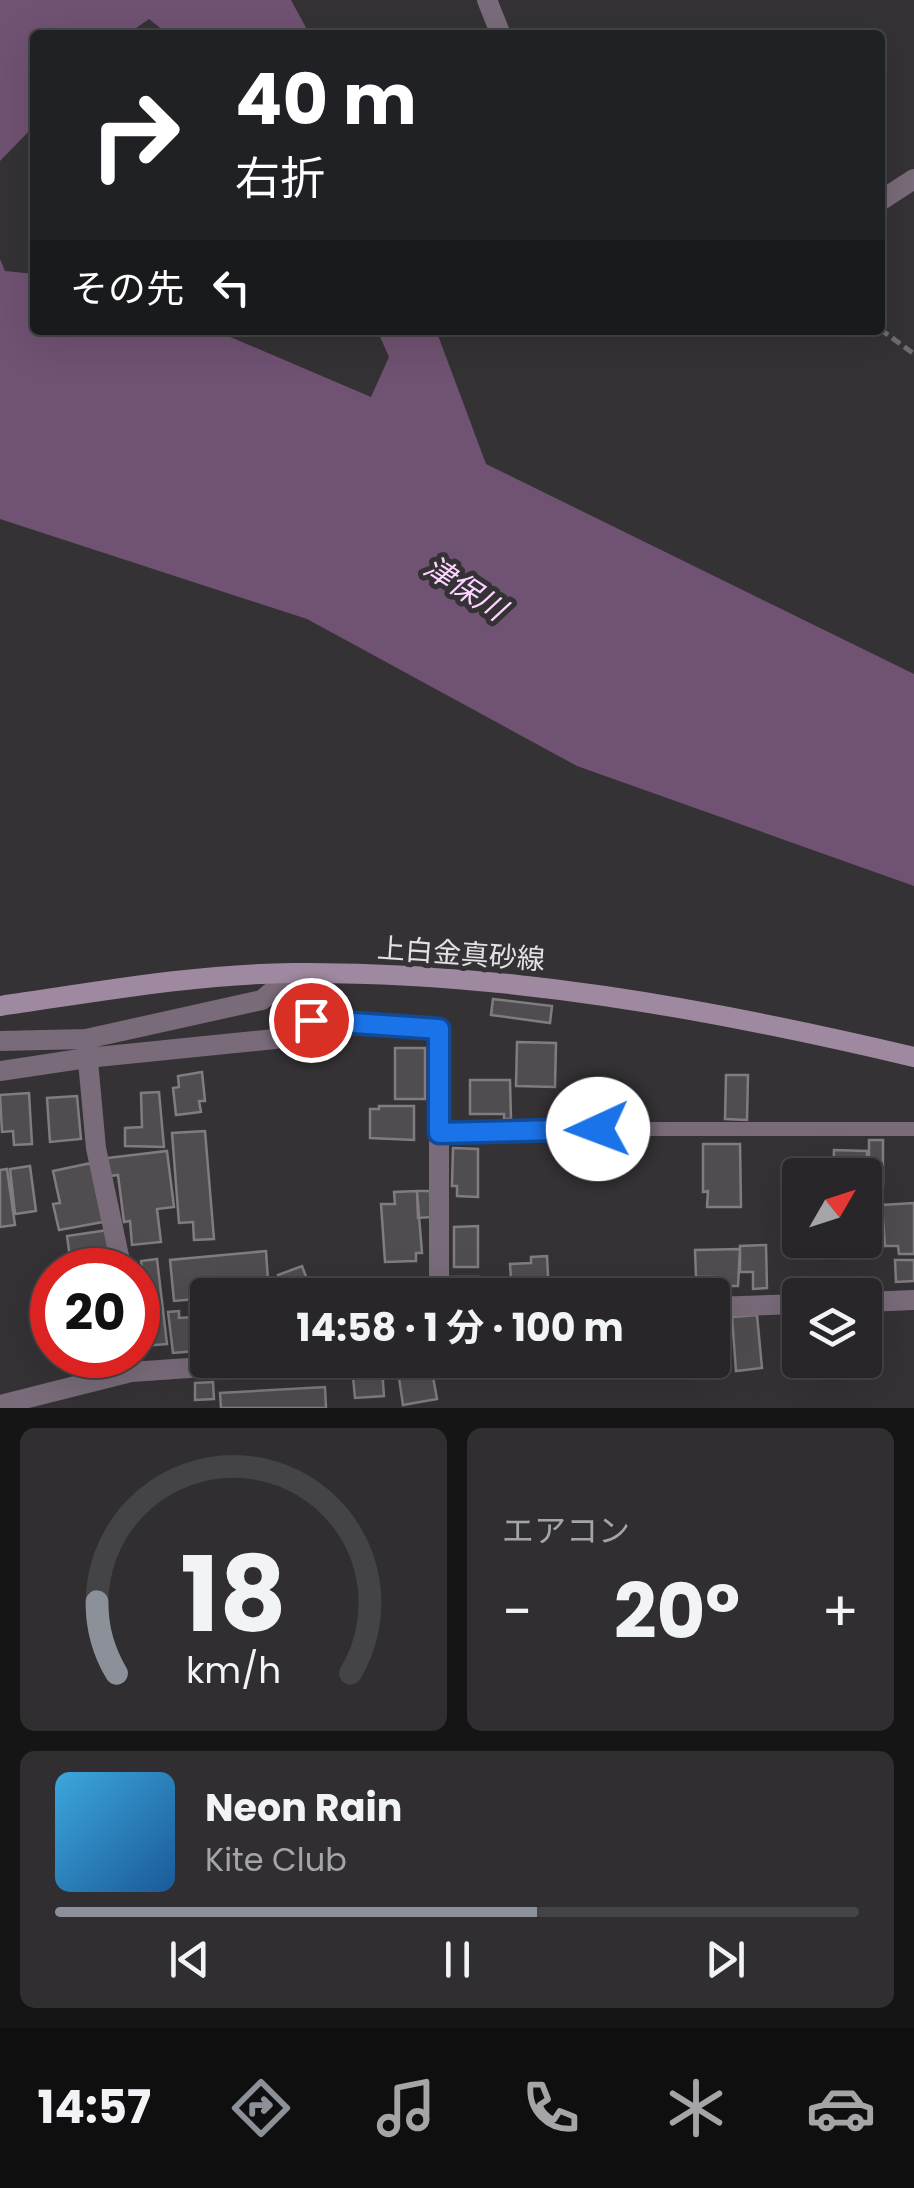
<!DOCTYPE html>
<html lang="ja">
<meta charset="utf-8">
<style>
:root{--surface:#282628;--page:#302e30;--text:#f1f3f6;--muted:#a5a5a8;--line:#444345;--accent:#8c9099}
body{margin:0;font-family:Poppins,"Noto Sans JP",sans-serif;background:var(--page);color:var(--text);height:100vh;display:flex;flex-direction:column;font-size:38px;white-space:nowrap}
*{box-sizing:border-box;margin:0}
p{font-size:32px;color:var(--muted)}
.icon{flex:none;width:55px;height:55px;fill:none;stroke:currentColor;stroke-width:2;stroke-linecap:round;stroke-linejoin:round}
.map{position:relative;height:1408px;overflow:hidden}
.panel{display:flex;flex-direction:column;gap:20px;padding:20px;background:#161516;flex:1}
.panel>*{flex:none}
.guide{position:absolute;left:30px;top:30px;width:855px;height:305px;border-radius:10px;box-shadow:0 10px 40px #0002,0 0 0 2px var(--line);background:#202124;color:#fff;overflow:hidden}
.needle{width:65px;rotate:51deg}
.controls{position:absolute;left:782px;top:1158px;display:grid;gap:20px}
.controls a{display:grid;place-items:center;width:100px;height:100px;border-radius:10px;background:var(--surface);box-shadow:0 10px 40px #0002,0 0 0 2px var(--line);font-size:50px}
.speed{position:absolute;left:30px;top:1248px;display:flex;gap:20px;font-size:50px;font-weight:700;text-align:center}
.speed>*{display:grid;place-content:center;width:130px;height:130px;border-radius:50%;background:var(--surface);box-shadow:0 10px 40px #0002,0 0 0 2px var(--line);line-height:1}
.speed .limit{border:15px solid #d22;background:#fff;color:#111}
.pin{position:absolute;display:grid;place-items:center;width:85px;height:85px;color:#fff;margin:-42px;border:5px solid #fff;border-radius:50%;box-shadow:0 2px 10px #0007}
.me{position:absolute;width:110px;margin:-55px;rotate:268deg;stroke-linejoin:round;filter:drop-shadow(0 0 8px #0008)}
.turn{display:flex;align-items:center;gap:35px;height:210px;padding:0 40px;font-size:45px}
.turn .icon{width:130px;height:130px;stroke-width:2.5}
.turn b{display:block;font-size:70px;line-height:85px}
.then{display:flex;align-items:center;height:95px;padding:0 40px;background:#0003;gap:20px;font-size:38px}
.big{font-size:75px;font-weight:700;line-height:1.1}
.panel .tile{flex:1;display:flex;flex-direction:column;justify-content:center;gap:15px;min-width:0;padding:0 35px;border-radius:15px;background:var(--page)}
.panel .dial{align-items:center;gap:0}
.dial svg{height:260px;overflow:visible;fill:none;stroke:var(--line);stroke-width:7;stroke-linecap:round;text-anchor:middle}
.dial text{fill:var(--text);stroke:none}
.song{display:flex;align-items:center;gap:30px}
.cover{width:120px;height:120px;border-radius:15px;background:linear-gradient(135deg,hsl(200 70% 55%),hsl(210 70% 35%))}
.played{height:10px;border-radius:5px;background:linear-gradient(90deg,var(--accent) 60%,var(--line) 60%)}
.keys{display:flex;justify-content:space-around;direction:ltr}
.heat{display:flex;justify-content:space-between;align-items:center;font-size:55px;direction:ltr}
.panel .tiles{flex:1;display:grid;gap:20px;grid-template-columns:1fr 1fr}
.tile:last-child{grid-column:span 2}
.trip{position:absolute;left:190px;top:1278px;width:540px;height:100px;border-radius:10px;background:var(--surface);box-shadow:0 10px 40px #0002,0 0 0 2px var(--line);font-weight:700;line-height:100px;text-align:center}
.tab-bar{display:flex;height:160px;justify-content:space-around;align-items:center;background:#100f10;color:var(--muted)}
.tab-bar .icon{width:70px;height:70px}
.tab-bar .active{color:var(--accent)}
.tab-bar b{font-size:45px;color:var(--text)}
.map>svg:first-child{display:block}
</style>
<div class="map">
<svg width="914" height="1408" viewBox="0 0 914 1408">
<rect width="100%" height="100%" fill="#353235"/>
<path fill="#705272" d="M0 0H291L310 35H169L149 19 126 35H35V125L0 161Z
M0 259 5 271 35 274V330H214L371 397 389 357 377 330H436L486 464 914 674V886L577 766 307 619 0 519Z"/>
<path fill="#504d50" stroke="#807c80" stroke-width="2.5" d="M493 999 552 1006 550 1023 491 1015Z
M517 1042 556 1043 555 1087 516 1086Z
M395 1048H425V1099H395Z
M202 1072 205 1101H199L201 1112 176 1115 173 1088 179 1087 178 1076Z
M726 1075H748L747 1120 725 1119Z
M470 1080H510L511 1119H504V1114H470Z
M159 1092 164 1147 125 1146V1128L142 1127 141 1093Z
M29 1093 32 1144 14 1145 13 1131 2 1132 0 1095Z
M77 1096 81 1139 50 1142 47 1098Z
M379 1106H414V1140L370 1138V1109H379Z
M205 1131 214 1239 194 1240 193 1222 179 1223 172 1133Z
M869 1140H883V1161H869Z
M703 1144H740L741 1207H707L708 1191 703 1192Z
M453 1148 478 1149V1197L457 1196V1186H452Z
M834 1150 867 1151V1186L865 1175H833Z
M167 1151 174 1207 157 1209 161 1242 132 1245 130 1221 124 1222 118 1175 109 1176 107 1158Z
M91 1163 103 1222 59 1230 53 1204 60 1203 53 1171Z
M869 1163H883V1186H869Z
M30 1166 36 1211 15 1214 10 1169Z
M7 1169 15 1225 0 1227V1170Z
M417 1191H430L431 1217 418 1218Z
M417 1191 422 1253H416V1261L385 1262 381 1204H395L394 1192Z
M914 1203V1254H899L898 1246H885L882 1205Z
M478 1226V1267H454V1227Z
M108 1230 111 1252 70 1258 67 1236Z
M766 1245 767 1288 753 1289V1272H740V1246Z
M740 1249 738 1286H713V1277H696L695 1250Z
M266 1251 269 1295H244L243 1290H240V1295H208V1298L174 1301 170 1260Z
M547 1256 549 1295H512L510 1264 531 1263V1257Z
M157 1259 167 1344 142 1346 139 1320H147L144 1294 138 1295V1277L143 1276 141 1261Z
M895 1260H914V1281L896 1282Z
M302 1266 308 1282 317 1278 323 1295H285L278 1275Z
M450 1277H479L480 1295H450Z
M179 1311V1318L192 1317 196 1351 173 1353 168 1312Z
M757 1315 762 1368 736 1371 732 1317Z
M430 1360 437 1399 403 1405 399 1378 405 1377 403 1365Z
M382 1368 384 1396 355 1398 353 1377 357 1369Z
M213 1382 214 1399 195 1400V1383Z
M325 1387 326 1408H221L220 1393Z"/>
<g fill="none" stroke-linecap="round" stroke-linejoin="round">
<path stroke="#6e6c6e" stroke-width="5" stroke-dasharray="10 5" stroke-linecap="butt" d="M880 329 914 354"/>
<path stroke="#796b79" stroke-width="14" d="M439 1133 598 1129H914"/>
<path stroke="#796b79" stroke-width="20" d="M487 0 501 35
M880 201 914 179
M86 1039 262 1000 293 973
M0 1041 86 1039 96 1148 122 1270
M0 1071 87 1058 275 1039 311 1020 439 1029V1295
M865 1302 914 1300
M712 1307 800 1304
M0 1405 131 1372 305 1360"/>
<path stroke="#9f89a0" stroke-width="20" d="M0 1006C97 992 195 974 293 973 503 971 711 1009 914 1057"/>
</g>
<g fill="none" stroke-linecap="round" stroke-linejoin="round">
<defs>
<path id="route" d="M311 1020 439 1029V1133L598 1129"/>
</defs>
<use href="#route" stroke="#114b97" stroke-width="25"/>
<use href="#route" stroke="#1a73e8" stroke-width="18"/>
</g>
<g text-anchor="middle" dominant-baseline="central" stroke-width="10" stroke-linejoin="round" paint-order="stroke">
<g font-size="28" fill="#e3e1e3" stroke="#353235">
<text transform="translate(461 954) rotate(4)">上白金真砂線</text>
</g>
<g font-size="30" font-style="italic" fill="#fdd4ff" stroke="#353235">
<text transform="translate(465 588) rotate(33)">津保川</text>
</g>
</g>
</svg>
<div class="controls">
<a><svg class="needle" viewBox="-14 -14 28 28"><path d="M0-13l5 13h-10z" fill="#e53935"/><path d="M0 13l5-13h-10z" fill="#a5a5a8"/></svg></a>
<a><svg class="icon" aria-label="layers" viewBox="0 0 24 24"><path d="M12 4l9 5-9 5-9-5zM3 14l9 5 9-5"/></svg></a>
</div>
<div class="speed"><div class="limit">20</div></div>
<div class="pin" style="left:311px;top:1020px;background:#d93025"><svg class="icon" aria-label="arrive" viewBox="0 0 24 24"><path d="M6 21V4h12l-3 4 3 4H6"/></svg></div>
<svg class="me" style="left:598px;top:1129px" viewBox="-20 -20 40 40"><circle r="19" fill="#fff"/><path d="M0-13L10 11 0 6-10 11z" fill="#1a73e8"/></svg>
<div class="trip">14:58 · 1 分 · 100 m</div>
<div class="guide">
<div class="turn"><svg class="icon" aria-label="right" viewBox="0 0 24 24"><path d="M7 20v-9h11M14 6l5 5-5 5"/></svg><div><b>40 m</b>右折</div></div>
<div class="then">その先<svg class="icon" aria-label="left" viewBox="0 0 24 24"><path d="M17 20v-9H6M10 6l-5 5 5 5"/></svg></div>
</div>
</div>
<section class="panel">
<div class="tiles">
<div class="tile dial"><svg viewBox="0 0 100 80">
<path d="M14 69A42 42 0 1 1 86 69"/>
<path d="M14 69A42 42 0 0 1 8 47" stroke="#8c9099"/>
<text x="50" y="56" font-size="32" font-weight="700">18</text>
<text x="50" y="72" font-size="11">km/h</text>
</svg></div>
<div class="tile"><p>エアコン</p>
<div class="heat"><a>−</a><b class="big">20°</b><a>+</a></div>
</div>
<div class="tile">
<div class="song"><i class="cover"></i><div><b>Neon Rain</b><p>Kite Club</p></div></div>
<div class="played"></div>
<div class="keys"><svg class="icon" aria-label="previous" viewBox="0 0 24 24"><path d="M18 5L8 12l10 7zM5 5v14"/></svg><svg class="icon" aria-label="pause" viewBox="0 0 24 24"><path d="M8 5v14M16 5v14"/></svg><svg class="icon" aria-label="next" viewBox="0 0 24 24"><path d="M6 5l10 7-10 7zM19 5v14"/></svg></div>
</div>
</div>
</section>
<nav class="tab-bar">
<b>14:57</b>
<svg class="icon active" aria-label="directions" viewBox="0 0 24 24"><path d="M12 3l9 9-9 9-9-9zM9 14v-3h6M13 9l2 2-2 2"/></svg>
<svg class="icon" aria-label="music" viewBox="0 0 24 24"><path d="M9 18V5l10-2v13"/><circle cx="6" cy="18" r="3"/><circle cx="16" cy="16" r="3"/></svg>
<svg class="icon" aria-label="phone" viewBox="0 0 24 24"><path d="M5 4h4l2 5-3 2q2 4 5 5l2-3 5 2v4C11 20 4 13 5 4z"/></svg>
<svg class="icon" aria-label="climate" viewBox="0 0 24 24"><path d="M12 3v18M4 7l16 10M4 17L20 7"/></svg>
<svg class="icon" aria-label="car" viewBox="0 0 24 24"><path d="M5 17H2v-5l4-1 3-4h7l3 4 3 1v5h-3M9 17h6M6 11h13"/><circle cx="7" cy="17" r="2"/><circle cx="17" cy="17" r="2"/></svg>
</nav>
